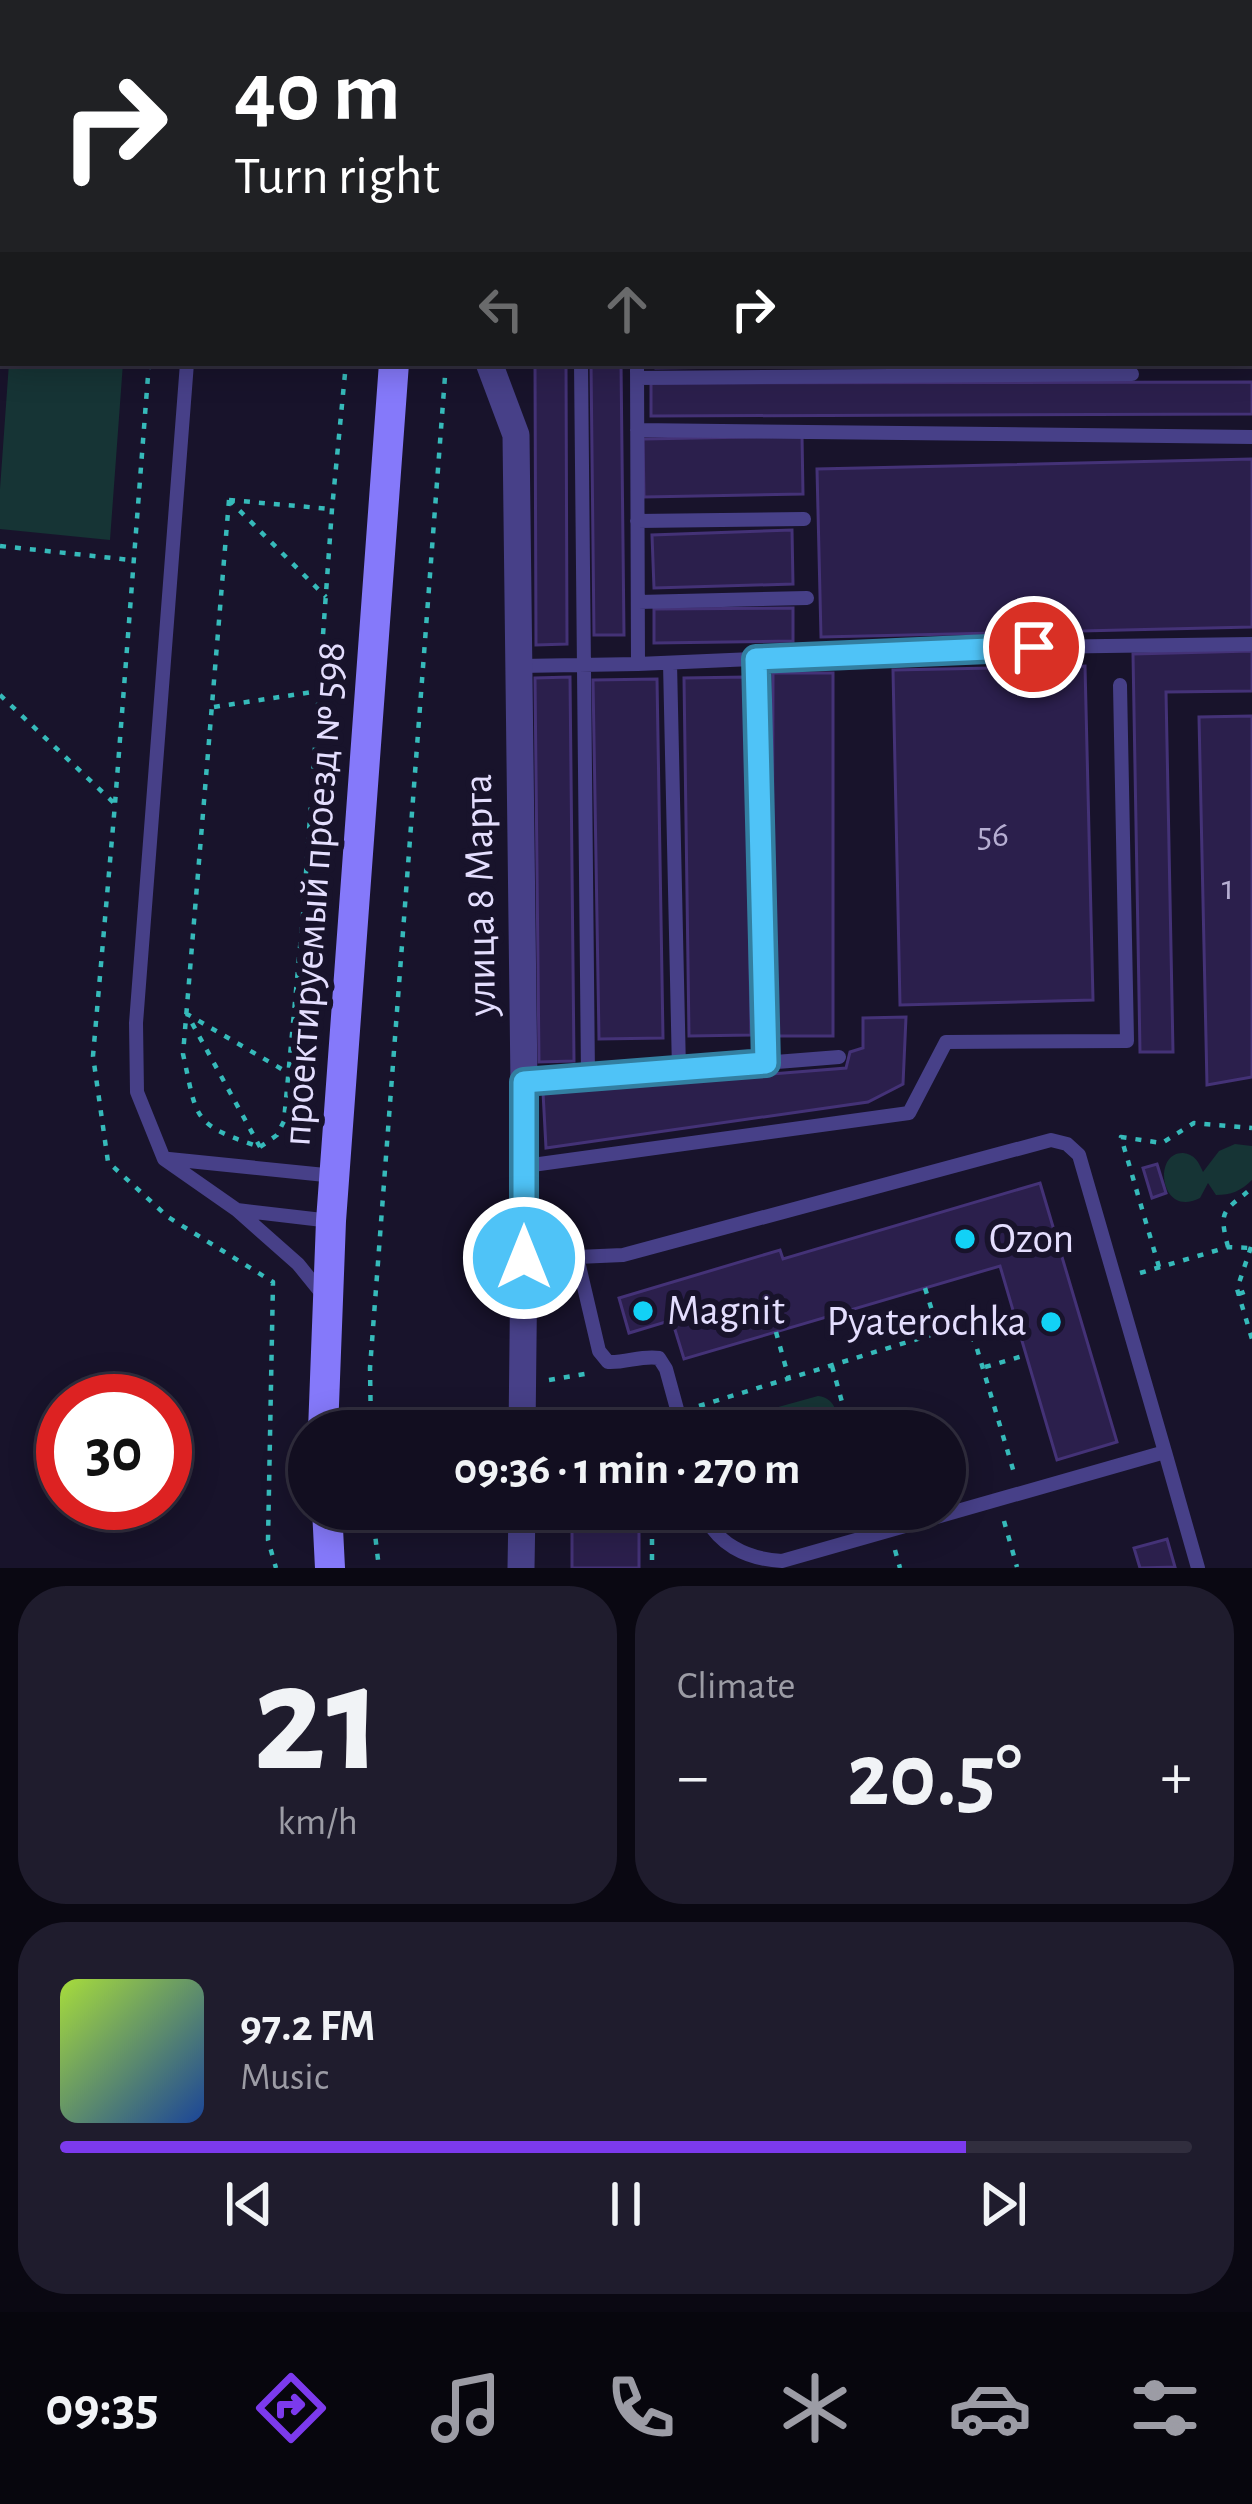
<!DOCTYPE html>
<meta charset="utf-8">
<style>
:root{--surface:#120e20;--page:#1f1c2d;--text:#f1f3f6;--muted:#9c9ca5;--line:#312e3e;--accent:#7c3aed}
body{margin:0;font-family:"Alegreya Sans",sans-serif;background:var(--page);color:var(--text);height:100vh;display:flex;flex-direction:column;font-size:45px;white-space:nowrap}
*{box-sizing:border-box;margin:0}
p{font-size:39px;color:var(--muted)}
.icon{flex:none;width:66px;height:66px;fill:none;stroke:currentColor;stroke-width:2;stroke-linecap:round;stroke-linejoin:round}
.map{position:relative;height:1568px;overflow:hidden}
.sheet{display:flex;flex-direction:column;gap:18px;padding:18px;background:#0a0812;flex:1}
.sheet>*{flex:none}
.top-card{position:absolute;left:0px;top:0px;width:1254px;height:366px;box-shadow:0 6px 30px #0003,0 0 0 3px var(--line);background:#202124;color:#fff;overflow:hidden}
.speed{position:absolute;left:36px;top:1374px;display:flex;gap:24px;font-size:60px;font-weight:700;text-align:center}
.speed>*{display:grid;place-content:center;width:156px;height:156px;border-radius:50%;background:var(--surface);box-shadow:0 6px 30px #0003,0 0 0 3px var(--line);line-height:1}
.speed .limit{border:18px solid #d22;background:#fff;color:#111}
.pin{position:absolute;display:grid;place-items:center;width:102px;height:102px;color:#fff;margin:-51px;border:6px solid #fff;border-radius:50%;box-shadow:0 3px 12px #0007}
.me{position:absolute;width:132px;margin:-66px;rotate:0deg;stroke-linejoin:round;filter:drop-shadow(0 0 9px #0008)}
.turn{display:flex;align-items:center;gap:42px;height:252px;padding:0 36px;font-size:54px}
.turn .icon{width:156px;height:156px;stroke-width:2.5}
.turn b{display:block;font-size:84px;line-height:102px}
.lanes{display:flex;align-items:center;height:114px;padding:0 36px;background:#0003;justify-content:center;gap:60px;direction:ltr}
.lanes .off{opacity:.35}
.big{font-size:90px;font-weight:600;line-height:1.1}
.sheet .card{flex:1;display:flex;flex-direction:column;justify-content:center;gap:18px;min-width:0;padding:0 42px;border-radius:48px;background:var(--page)}
.sheet .dial{align-items:center;gap:0}
.dial b{font-size:156px;line-height:1}
.song{display:flex;align-items:center;gap:36px}
.cover{width:144px;height:144px;border-radius:18px;background:linear-gradient(135deg,hsl(80 70% 55%),hsl(220 70% 35%))}
.played{height:12px;border-radius:6px;background:linear-gradient(90deg,var(--accent) 80%,var(--line) 80%)}
.keys{display:flex;justify-content:space-around;direction:ltr}
.heat{display:flex;justify-content:space-between;align-items:center;font-size:66px;direction:ltr}
.sheet .tiles{flex:1;display:grid;gap:18px;grid-template-columns:1fr 1fr}
.card:last-child{grid-column:span 2}
.trip{position:absolute;left:288px;top:1410px;width:678px;height:120px;border-radius:60px;background:var(--surface);box-shadow:0 6px 30px #0003,0 0 0 3px var(--line);font-weight:600;line-height:120px;text-align:center}
.menu{display:flex;height:192px;justify-content:space-around;align-items:center;background:#07060d;color:var(--muted)}
.menu .icon{width:84px;height:84px}
.menu .on{color:var(--accent)}
.menu b{font-size:54px;color:var(--text)}
.map>svg:first-child{display:block}
</style>
<div class="map">
<svg width="1252" height="1568" viewBox="0 0 1252 1568">
<rect width="100%" height="100%" fill="#18132b"/>
<path fill="#163435" d="M9 363H123L110 540 0 529V489Z
M1235 1144 1252 1146V1180C1241 1191 1231 1195 1216 1195L1208 1183 1200 1198C1160 1219 1152 1152 1183 1153 1195 1154 1199 1163 1203 1172L1219 1151Z
M818 1396C837 1398 837 1416 841 1431H744L760 1412Z"/>
<path fill="#2b1f4c" stroke="#443277" stroke-width="3" d="M657 0H1121V3H657Z
M535 363H566L567 644 536 645Z
M591 363H621L624 635H594Z
M656 363H1130L656 368Z
M1252 382V414L651 416V383Z
M802 436 803 494 644 497 643 439Z
M1252 459V627L821 637 817 469Z
M792 530 793 584 654 588 652 535Z
M793 608V641L654 643V609Z
M1252 651V691L1166 692 1173 1052H1140L1133 654Z
M1085 666 1093 1000 900 1005 893 670Z
M773 673H833V1036H772Z
M570 677 574 1061 539 1062 535 678Z
M746 677 751 1035 689 1036 684 678Z
M657 679 663 1038 599 1039 593 680Z
M1252 716V1077L1207 1085 1199 717Z
M906 1017 903 1084 868 1102 546 1148 543 1092 846 1068 850 1052 863 1048V1018Z
M1157 1164 1166 1193 1152 1198 1143 1168Z
M1040 1183 1117 1442 1057 1460 1000 1266 684 1359 672 1320 629 1333 619 1298 780 1250 783 1259Z
M572 1509H639V1568H572Z
M1167 1539 1175 1567 1140 1568 1134 1548Z"/>
<g fill="none" stroke-linecap="round" stroke-linejoin="round">
<path stroke="#36baba" stroke-width="4.5" stroke-dasharray="6 9" stroke-linecap="butt" d="M176 0 177 3
M15 3 16 0
M119 3 121 0
M485 3V0
M0 74 3 46
M149 363 115 804 93 1056 108 1162 168 1217 273 1282 268 1540 276 1568
M229 500 183 1054C197 1116 191 1124 254 1145
M229 500 326 597
M229 500 331 509
M0 546 131 560
M0 695 115 804
M214 707 319 691
M260 1147 277 1135 284 1121 303 915 332 509 346 363
M260 1147 187 1014 285 1071
M1228 1247C1218 1208 1224 1212 1252 1188
M1251 1247 1237 1289 1252 1339
M1159 1267 1121 1137 1162 1143 1194 1123 1252 1128
M1140 1273 1228 1247 1250 1248
M925 1288 939 1333
M1239 1294 1252 1289
M776 1332 789 1379
M832 1366 850 1431
M985 1367 1026 1355
M549 1380 591 1373
M699 1406 950 1329 966 1331 975 1342 1015 1476
M371 1431 370 1368 446 363
M372 1509 379 1568
M652 1509V1568
M1004 1521 1017 1567
M895 1550 900 1568"/>
<path stroke="#474088" stroke-width="14" d="M577 0V3
M635 0V3
M1194 0V3
M214 3V0
M1251 353H1252
M187 363 136 1023 137 1092 164 1159 237 1210 298 1264 324 1296
M581 363 588 1077
M637 363 638 664
M637 378 1132 374
M637 430 1252 437
M637 521 804 519
M638 602 807 598
M756 659 766 1063
M670 663 679 1070
M520 666 638 664 1034 647 1252 644
M524 1082 839 1057
M169 1159 335 1176
M525 1166 909 1113 946 1042 1127 1041 1120 685
M237 1210 331 1221
M524 1258 577 1257
M683 1431 666 1369 659 1358C642 1355 626 1363 608 1362L599 1351 577 1257 623 1255 1051 1140 1067 1144 1079 1155 1165 1452 782 1561C747 1559 714 1544 703 1509
M1165 1452 1198 1568"/>
<path stroke="#474088" stroke-width="27" d="M489 363 516 435 525 1166 522 1431
M521 1568 522 1509"/>
<path stroke="#8579fa" stroke-width="30" d="M421 3 422 0
M323 1431 331 1221 394 363
M327 1509 330 1568"/>
</g>
<g fill="none" stroke-linecap="round" stroke-linejoin="round">
<defs>
<path id="route" d="M524 1258V1082L766 1063 756 659 1034 647"/>
</defs>
<use href="#route" stroke="#337fa1" stroke-width="30"/>
<use href="#route" stroke="#4fc3f7" stroke-width="21"/>
</g>
<g fill="#12d1f6" stroke="#18132b" stroke-width="4.5">
<circle cx="965" cy="1239" r="12"/>
<circle cx="643" cy="1311" r="12"/>
<circle cx="1051" cy="1322" r="12"/>
</g>
<g text-anchor="middle" dominant-baseline="central" stroke-width="12" stroke-linejoin="round" paint-order="stroke">
<g font-size="36" fill="#b6aed2">
<text x="993" y="835">56</text>
<text x="1228" y="888">1</text>
</g>
<g font-size="42" fill="#e4defe" stroke="#18132b">
<text transform="translate(314 894) rotate(-86)">проектируемый проезд № 598</text>
<text transform="translate(480 895) rotate(-91)">улица 8 Марта</text>
</g>
<g font-size="42" fill="#e4defe" stroke="#18132b" text-anchor="start">
<text x="989" y="1239">Ozon</text>
<text x="667" y="1311">Magnit</text>
<text x="1027" y="1322" text-anchor="end">Pyaterochka</text>
</g>
</g>
</svg>
<div class="speed"><div class="limit">30</div></div>
<div class="pin" style="left:1034px;top:647px;background:#d93025"><svg class="icon" aria-label="arrive" viewBox="0 0 24 24"><path d="M6 21V4h12l-3 4 3 4H6"/></svg></div>
<svg class="me" style="left:524px;top:1258px" viewBox="-20 -20 40 40"><circle r="17" fill="#4fc3f7" stroke="#fff" stroke-width="3"/><path d="M0-11L8 9 0 5-8 9z" fill="#fff"/></svg>
<div class="trip">09:36 · 1 min · 270 m</div>
<div class="top-card">
<div class="turn"><svg class="icon" aria-label="right" viewBox="0 0 24 24"><path d="M7 20v-9h11M14 6l5 5-5 5"/></svg><div><b>40 m</b>Turn right</div></div>
<div class="lanes"><svg class="icon off" aria-label="left" viewBox="0 0 24 24"><path d="M17 20v-9H6M10 6l-5 5 5 5"/></svg><svg class="icon off" aria-label="ahead" viewBox="0 0 24 24"><path d="M12 20V5M6 11l6-6 6 6"/></svg><svg class="icon" aria-label="right" viewBox="0 0 24 24"><path d="M7 20v-9h11M14 6l5 5-5 5"/></svg></div>
</div>
</div>
<section class="sheet">
<div class="tiles">
<div class="card dial"><b>21</b><p>km/h</p></div>
<div class="card"><p>Climate</p>
<div class="heat"><a>−</a><b class="big">20.5°</b><a>+</a></div>
</div>
<div class="card">
<div class="song"><i class="cover"></i><div><b>97.2 FM</b><p>Music</p></div></div>
<div class="played"></div>
<div class="keys"><svg class="icon" aria-label="previous" viewBox="0 0 24 24"><path d="M18 5L8 12l10 7zM5 5v14"/></svg><svg class="icon" aria-label="pause" viewBox="0 0 24 24"><path d="M8 5v14M16 5v14"/></svg><svg class="icon" aria-label="next" viewBox="0 0 24 24"><path d="M6 5l10 7-10 7zM19 5v14"/></svg></div>
</div>
</div>
</section>
<nav class="menu">
<b>09:35</b>
<svg class="icon on" aria-label="directions" viewBox="0 0 24 24"><path d="M12 3l9 9-9 9-9-9zM9 14v-3h6M13 9l2 2-2 2"/></svg>
<svg class="icon" aria-label="music" viewBox="0 0 24 24"><path d="M9 18V5l10-2v13"/><circle cx="6" cy="18" r="3"/><circle cx="16" cy="16" r="3"/></svg>
<svg class="icon" aria-label="phone" viewBox="0 0 24 24"><path d="M5 4h4l2 5-3 2q2 4 5 5l2-3 5 2v4C11 20 4 13 5 4z"/></svg>
<svg class="icon" aria-label="climate" viewBox="0 0 24 24"><path d="M12 3v18M4 7l16 10M4 17L20 7"/></svg>
<svg class="icon" aria-label="car" viewBox="0 0 24 24"><path d="M5 17H2v-5l4-1 3-4h7l3 4 3 1v5h-3M9 17h6M6 11h13"/><circle cx="7" cy="17" r="2"/><circle cx="17" cy="17" r="2"/></svg>
<svg class="icon" aria-label="filters" viewBox="0 0 24 24"><path d="M4 7h16M4 17h16"/><circle cx="9" cy="7" r="2"/><circle cx="15" cy="17" r="2"/></svg>
</nav>
